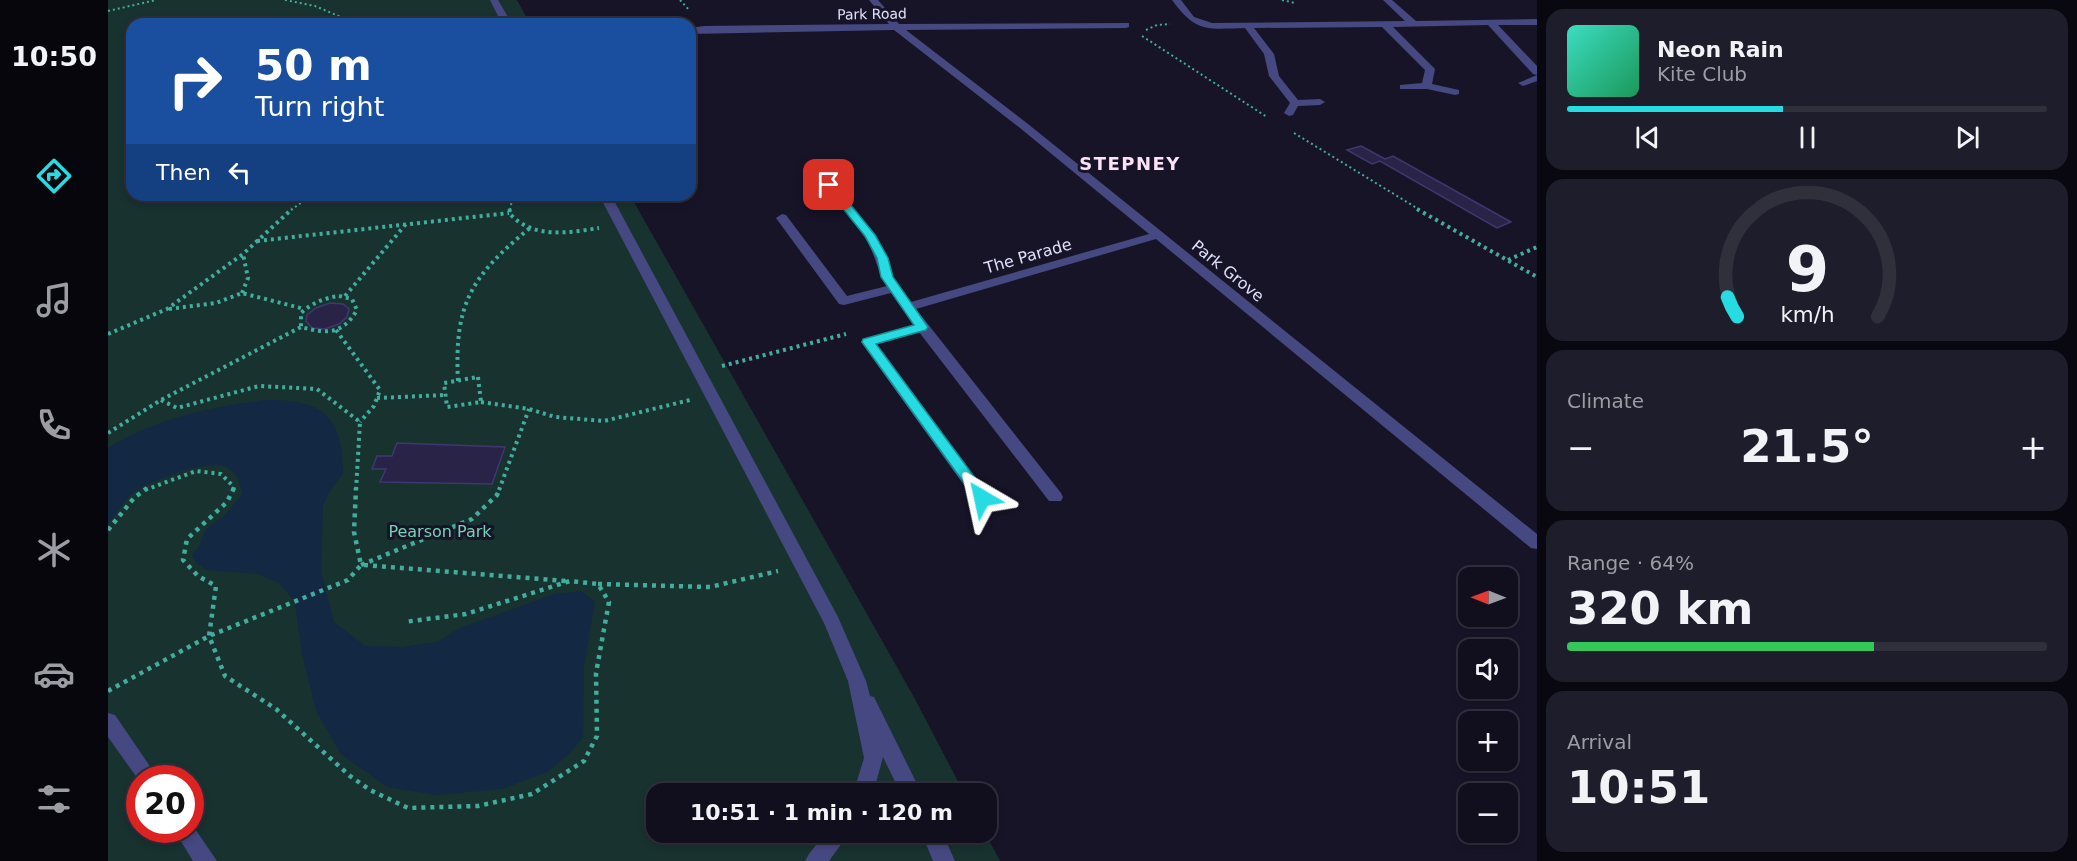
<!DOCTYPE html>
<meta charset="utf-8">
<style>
:root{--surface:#110f1e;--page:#1e1d2b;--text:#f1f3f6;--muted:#9c9ca4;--line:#302f3c;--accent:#26dbe1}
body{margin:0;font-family:"DejaVu Sans",sans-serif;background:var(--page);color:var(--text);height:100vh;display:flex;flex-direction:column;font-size:22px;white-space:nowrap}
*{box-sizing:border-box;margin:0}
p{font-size:20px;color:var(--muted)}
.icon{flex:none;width:33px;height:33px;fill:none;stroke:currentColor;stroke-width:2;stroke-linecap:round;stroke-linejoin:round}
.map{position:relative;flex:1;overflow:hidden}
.details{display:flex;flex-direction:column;gap:9px;padding:9px;background:#090810;width:540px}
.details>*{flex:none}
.hud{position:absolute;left:18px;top:18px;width:570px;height:183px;border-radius:18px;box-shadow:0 3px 9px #0003,0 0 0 2px var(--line);background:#1a4fa0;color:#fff;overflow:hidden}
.needle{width:39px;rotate:271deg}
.buttons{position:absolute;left:1350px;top:567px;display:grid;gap:12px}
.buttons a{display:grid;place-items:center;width:60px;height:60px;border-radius:12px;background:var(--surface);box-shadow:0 3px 9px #0003,0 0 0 2px var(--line);font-size:30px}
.speed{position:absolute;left:18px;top:765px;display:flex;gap:12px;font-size:30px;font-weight:700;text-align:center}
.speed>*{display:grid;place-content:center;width:78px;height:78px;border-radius:50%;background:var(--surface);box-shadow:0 3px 9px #0003,0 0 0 2px var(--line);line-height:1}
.speed .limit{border:9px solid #d22;background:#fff;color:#111}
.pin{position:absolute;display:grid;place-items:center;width:51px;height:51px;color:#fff;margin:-26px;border-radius:12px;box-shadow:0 3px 9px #0006}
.me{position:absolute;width:66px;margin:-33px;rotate:324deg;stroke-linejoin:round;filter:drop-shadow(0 0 4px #0008)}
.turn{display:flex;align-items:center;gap:21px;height:126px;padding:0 30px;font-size:27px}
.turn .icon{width:78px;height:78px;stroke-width:2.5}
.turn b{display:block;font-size:42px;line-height:51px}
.then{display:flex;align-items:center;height:57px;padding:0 30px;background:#0003;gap:12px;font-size:22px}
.big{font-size:45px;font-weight:700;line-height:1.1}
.details .widget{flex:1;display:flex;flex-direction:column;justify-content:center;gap:9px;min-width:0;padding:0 21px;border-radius:18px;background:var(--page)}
.details .dial{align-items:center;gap:0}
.dial svg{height:156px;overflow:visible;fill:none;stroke:var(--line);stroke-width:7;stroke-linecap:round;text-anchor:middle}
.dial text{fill:var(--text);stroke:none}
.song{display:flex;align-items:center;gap:18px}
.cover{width:72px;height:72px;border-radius:9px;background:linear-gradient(135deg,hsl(170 70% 55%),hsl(150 70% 35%))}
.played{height:6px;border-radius:3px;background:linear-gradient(90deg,var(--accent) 45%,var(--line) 45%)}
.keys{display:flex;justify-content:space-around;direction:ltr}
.heat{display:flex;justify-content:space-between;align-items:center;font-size:33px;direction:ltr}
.charge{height:9px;border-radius:4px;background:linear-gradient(90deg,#34c759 64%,var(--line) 0)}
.trip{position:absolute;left:538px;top:783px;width:351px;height:60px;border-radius:18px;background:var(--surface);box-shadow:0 3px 9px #0003,0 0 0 2px var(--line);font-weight:700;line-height:60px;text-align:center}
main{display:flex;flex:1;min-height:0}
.tab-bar{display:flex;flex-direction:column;width:108px;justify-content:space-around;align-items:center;background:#07060c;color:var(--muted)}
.tab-bar .icon{width:42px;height:42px}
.tab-bar .active{color:var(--accent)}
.tab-bar b{font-size:27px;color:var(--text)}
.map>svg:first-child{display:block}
</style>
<main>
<nav class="tab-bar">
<b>10:50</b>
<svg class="icon active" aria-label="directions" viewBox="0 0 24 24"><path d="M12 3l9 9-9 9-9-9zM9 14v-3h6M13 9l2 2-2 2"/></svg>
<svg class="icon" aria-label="music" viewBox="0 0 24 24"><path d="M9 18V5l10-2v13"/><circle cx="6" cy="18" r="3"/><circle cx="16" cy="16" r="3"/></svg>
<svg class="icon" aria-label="phone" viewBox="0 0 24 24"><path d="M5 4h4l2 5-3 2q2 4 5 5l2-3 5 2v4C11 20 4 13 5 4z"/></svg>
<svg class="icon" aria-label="climate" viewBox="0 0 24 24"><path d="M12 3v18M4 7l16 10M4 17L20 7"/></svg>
<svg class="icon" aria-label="car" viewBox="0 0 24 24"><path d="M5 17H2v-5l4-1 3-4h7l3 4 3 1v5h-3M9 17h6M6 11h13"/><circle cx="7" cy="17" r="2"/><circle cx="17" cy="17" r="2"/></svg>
<svg class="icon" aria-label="filters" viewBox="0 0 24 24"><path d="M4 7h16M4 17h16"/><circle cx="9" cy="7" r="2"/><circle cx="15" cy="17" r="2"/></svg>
</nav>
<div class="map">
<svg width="1429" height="861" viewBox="0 0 1429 861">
<rect width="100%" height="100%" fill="#171428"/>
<path fill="#18322f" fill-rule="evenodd" d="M0 0H409L422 24H24V195H522L807 699 856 793 549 794V832L877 833 892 861H0ZM32 778H82V830H32Z"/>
<path fill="#132843" d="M158 400C215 399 235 417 235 473L222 491 215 505 213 572 226 622 257 646 294 647 329 642 352 628 447 594 473 591 487 601 476 667 475 737 464 751 441 771 394 789 328 795 279 787 233 754 208 711 194 655 187 602 171 583 150 574 99 570 88 563 84 555 92 545 97 530 117 515 134 494C132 483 129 472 118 467 100 458 42 481 26 492 16 501 8 514 0 524V448C46 419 105 406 158 400Z"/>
<path fill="#282347" stroke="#3f3870" stroke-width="1.5" d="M1253 146 1277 159 1285 156 1403 222 1389 228 1272 161 1264 164 1239 150Z
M222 303 235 304 241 309 239 317 231 324 217 329 204 328 198 321 199 315 208 308Z
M289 443 397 447 384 484 272 482 278 469H264L269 456H284Z"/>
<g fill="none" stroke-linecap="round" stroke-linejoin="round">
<path stroke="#42ad9f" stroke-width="2" stroke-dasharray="2 3" stroke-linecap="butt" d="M177 0 207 6 240 20 242 24
M572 0 582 11
M1174 0 1187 3
M0 11 48 0
M1038 30 1049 25 1062 24
M1034 36 1159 117
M1186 133 1312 210
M183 210 204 195
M402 210 404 200 411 195"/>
<path stroke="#42ad9f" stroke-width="4" stroke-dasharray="3 4" stroke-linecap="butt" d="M402 209 401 213C424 239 460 233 491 228
M1309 209 1429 277
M149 241 401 213
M1400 260 1429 247
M134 293 140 278 135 254
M231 296 244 299 249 310C234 335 219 334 193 327V313C204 303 216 298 231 296Z
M237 296 298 224
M61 309 108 303 134 293 196 309
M228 330 272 390 266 406 252 422
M0 334 59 309 135 254 184 209
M614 366 738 334
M370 377 373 402 339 407 336 383Z
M350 381C346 304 363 276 422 228
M269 398 337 395
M53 400 69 408 151 386 209 389 252 422 248 490
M373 402 421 409 447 417 496 421 582 400
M0 433 53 400 193 327
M37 490 88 471 113 474 126 487 125 490
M391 490 421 409"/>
<path stroke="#42ad9f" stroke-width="4.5" stroke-dasharray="4 5" stroke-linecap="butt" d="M126 488 119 502 79 539 75 560 90 576 108 586 101 636 117 676 168 709 242 776 262 790 300 808 370 806 424 794 476 761 489 736 488 673 501 602 490 584 462 581 358 614 296 622
M0 530 26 498 39 488
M253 565 364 519 389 495 392 488
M256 565 458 581
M490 584 602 587 670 571
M0 691 101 636 240 580 253 565 246 532 248 488"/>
<path fill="#464881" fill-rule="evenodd" d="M382 0H390L404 24H394Z
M761 0H770L791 24 1021 23V27L1018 28 798 30 920 124 1429 534V549L1423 548 1048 239 808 309 953 493 955 497 953 501H941L811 332 769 344 882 498 880 502H868L753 342 755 339 806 325 783 293 736 305 731 304 668 218 674 214 678 215 739 296 779 286C769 271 767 253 757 238 746 219 728 203 715 185L717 183H725L768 235 780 258 785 277 803 302 1041 234 912 128 786 30 582 34V28L596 26 781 24Z
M1064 0H1073L1086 17 1104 23 1297 21 1275 0H1284L1308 21 1429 19V25H1390L1429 66V75L1425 74 1380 25 1285 27 1327 69 1324 84 1351 90V94L1347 95 1319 89H1292V85L1314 83 1317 70 1274 27 1146 28 1166 54 1171 76 1190 100 1212 99 1217 102 1212 105 1190 106 1185 115 1181 116 1176 113 1182 103 1161 76 1156 54 1137 28C1099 29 1088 33 1064 0Z
M1429 75V81L1415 86 1410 83Z
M491 195H503L730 617 758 681 762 696 766 697 814 794H793L775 757 765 794H745L756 758 740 681 716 623Z
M0 713 7 715 50 778H32V782L0 737Z
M83 823 109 861H85L66 830H82Z
M718 832H742L721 861H697L701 854Z
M813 832H834L847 861H825Z"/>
</g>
<path fill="#26dbe1" stroke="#198e92" stroke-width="1.5" d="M721 182 725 183 767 235 780 258 785 277 820 327 818 330 768 344 879 494 881 498 879 501H869L754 342 755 339 806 325 773 277 769 258 757 236 716 185Z"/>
<g text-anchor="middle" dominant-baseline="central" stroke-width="6" stroke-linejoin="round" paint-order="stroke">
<g font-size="14" fill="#e1e0fb" stroke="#171428">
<text transform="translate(764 14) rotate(-1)">Park Road</text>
</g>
<g font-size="16" fill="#e1e0fb" stroke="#171428">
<text transform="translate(920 256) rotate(-16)">The Parade</text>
<text transform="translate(1120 271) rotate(39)">Park Grove</text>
</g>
<g font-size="16" fill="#75d2b5" stroke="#171428">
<text x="332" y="531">Pearson Park</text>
</g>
<g font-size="18" font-weight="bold" letter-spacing="1.5" fill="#fbe2f4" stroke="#171428">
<text x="1022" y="163">STEPNEY</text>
</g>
</g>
</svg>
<div class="buttons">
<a><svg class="needle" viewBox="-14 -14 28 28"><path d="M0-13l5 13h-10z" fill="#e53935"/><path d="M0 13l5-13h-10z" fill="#9c9ca4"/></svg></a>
<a><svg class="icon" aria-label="sound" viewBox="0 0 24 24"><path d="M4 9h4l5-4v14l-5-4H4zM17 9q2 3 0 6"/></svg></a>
<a>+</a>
<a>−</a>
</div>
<div class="speed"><div class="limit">20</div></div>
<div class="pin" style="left:721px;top:185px;background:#d93025"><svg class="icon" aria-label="arrive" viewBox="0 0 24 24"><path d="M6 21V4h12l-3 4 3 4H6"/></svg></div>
<svg class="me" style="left:874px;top:498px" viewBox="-20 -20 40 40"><path d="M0-17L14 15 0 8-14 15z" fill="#26dbe1" stroke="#fff" stroke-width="4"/></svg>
<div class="trip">10:51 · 1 min · 120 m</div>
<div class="hud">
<div class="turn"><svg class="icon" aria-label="right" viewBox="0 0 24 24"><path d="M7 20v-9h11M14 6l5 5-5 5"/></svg><div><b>50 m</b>Turn right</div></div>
<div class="then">Then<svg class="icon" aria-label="left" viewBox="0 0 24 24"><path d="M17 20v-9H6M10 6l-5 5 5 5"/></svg></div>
</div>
</div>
<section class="details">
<div class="widget">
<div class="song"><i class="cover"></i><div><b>Neon Rain</b><p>Kite Club</p></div></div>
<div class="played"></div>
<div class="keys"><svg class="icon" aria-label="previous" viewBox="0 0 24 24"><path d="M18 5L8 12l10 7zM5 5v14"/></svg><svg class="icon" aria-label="pause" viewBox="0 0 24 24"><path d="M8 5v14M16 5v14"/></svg><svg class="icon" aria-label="next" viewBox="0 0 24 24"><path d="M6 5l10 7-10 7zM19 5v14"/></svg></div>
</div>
<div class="widget dial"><svg viewBox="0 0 100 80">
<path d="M14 69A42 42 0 1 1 86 69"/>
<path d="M14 69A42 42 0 0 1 9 59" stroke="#26dbe1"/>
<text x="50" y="56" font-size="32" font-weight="700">9</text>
<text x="50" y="72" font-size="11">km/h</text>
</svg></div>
<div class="widget"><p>Climate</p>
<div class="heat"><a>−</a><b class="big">21.5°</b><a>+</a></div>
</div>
<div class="widget"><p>Range · 64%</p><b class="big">320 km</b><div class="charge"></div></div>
<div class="widget"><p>Arrival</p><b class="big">10:51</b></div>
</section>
</main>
